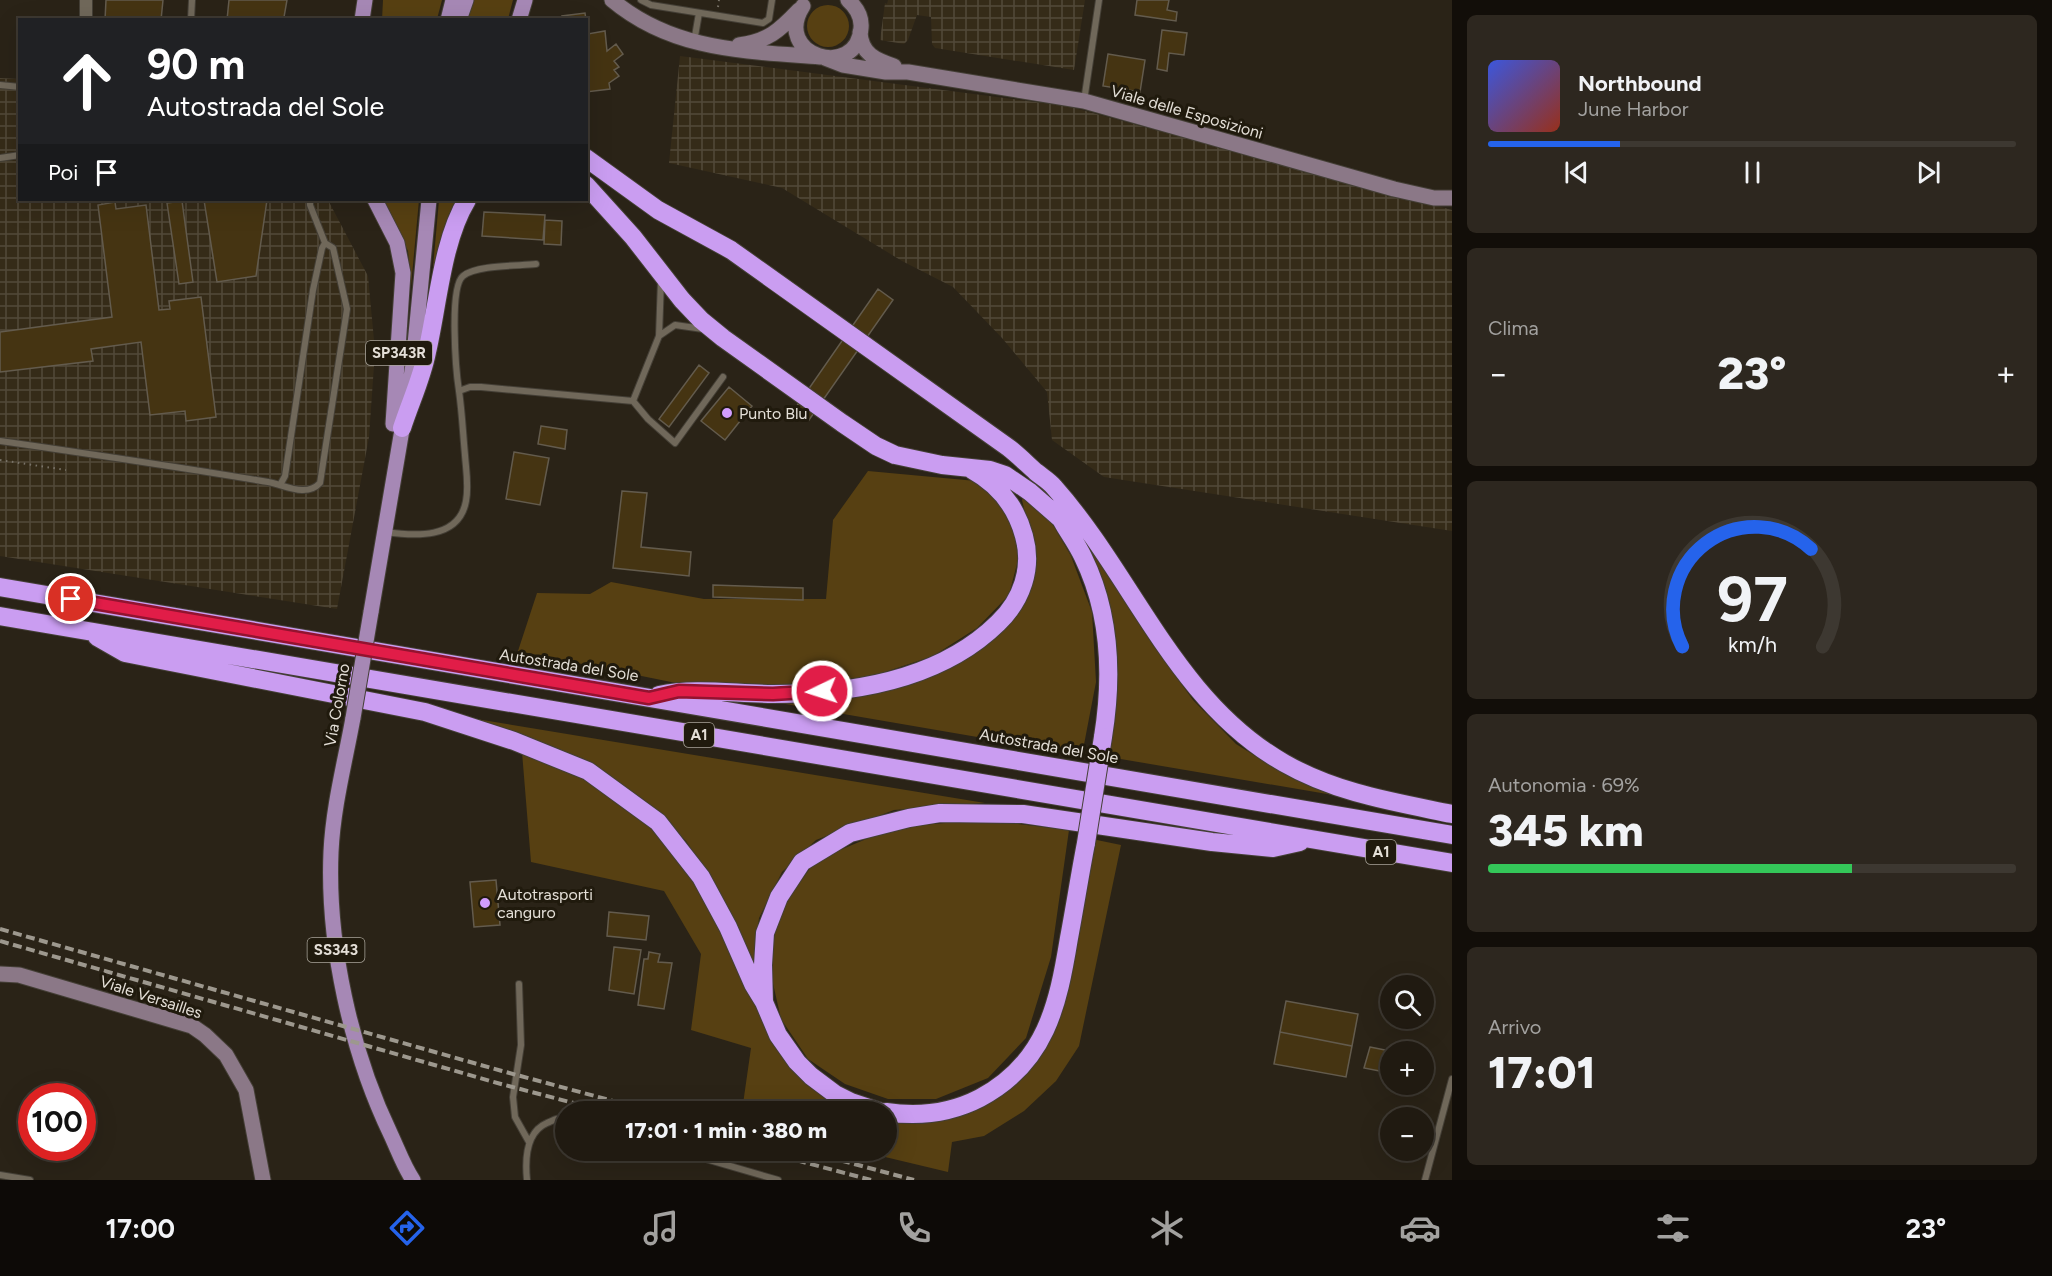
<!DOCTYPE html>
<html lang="it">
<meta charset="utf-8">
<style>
:root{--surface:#201a11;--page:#2d271f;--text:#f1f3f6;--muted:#a2a19f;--line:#3d3831;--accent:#2563eb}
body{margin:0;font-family:Figtree,sans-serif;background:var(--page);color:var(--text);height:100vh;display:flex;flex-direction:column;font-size:22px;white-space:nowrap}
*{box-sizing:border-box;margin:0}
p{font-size:20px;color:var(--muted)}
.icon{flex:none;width:33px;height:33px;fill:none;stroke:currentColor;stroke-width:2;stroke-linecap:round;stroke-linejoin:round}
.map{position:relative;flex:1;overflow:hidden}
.panel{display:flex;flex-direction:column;gap:15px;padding:15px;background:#120e09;width:600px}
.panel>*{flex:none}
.guide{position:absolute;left:18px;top:18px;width:570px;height:183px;border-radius:0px;box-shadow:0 6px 24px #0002,0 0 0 2px var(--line);background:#202124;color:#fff;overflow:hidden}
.fabs{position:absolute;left:1380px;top:975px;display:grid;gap:12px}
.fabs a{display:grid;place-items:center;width:54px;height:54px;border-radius:50%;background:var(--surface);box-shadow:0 6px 24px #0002,0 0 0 2px var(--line);font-size:30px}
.speed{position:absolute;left:18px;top:1083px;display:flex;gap:12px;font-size:30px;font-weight:700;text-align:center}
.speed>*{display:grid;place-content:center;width:78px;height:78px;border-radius:50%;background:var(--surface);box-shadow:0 6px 24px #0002,0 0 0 2px var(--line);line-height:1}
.speed .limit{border:9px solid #d22;background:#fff;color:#111}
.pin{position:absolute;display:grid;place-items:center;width:51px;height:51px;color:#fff;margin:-26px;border:3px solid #fff;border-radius:50%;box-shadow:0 2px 6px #0007}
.me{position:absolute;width:66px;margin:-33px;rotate:266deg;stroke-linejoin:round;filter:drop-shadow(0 0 4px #0008)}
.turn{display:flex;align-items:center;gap:21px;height:126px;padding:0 30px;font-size:27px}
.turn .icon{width:78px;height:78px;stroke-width:2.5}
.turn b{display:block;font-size:42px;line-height:51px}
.then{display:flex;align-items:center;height:57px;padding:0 30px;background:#0003;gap:12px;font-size:22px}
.big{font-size:45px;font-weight:800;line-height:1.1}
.panel .widget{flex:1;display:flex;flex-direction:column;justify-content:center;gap:9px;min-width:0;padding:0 21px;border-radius:9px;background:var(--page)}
.panel .dial{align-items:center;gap:0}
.dial svg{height:156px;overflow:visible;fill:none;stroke:var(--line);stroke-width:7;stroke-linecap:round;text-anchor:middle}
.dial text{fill:var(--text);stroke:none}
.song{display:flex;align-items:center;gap:18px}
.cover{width:72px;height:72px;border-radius:9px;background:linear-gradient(135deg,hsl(230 70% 55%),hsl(10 70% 35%))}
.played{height:6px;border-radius:3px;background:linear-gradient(90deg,var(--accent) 25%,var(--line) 25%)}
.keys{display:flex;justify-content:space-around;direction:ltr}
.heat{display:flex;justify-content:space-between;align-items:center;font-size:33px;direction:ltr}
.charge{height:9px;border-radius:4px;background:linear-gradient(90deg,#34c759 69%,var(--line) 0)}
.trip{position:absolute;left:555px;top:1101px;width:342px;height:60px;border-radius:30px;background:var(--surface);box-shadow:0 6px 24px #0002,0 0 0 2px var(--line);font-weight:800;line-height:60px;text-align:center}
.tab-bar{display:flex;height:96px;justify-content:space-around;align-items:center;background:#0d0a07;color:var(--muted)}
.tab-bar .icon{width:42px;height:42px}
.tab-bar .selected{color:var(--accent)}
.tab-bar b{font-size:27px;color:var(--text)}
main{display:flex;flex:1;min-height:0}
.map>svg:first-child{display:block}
</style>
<main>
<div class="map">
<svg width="1452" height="1180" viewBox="0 0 1452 1180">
<defs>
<pattern id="industrial-grid" width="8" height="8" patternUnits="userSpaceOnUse" patternTransform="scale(1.5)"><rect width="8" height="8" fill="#352b18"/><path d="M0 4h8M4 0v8" fill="none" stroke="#524939"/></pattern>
</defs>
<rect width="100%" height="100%" fill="#2a2317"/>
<path fill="url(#industrial-grid)" d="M888 0H1085L1074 70 935 48 932 44 931 17 917 15 908 40 904 44 880 40 885 3 887 4Z
M680 56 1067 106 1452 210V531L1104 477 1052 440 1047 392 1002 338 953 287 902 261 782 188 669 163Z
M0 78 19 79 20 200H328L368 276 375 351 369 437 337 609 0 556Z"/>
<path fill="#574012" d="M383 0H442L437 19 382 20Z
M472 0H513L508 19 465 20Z
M807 26a21 21 0 1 1 42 0a21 21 0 1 1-42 0Z
M382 200H419L411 286 408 251Z
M439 200H459L431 290Z
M868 471 976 481 993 494 1012 522 1019 556 1009 595 977 628 933 656 873 676 802 685 681 684 518 651 537 593 590 594 611 582 704 599H826L833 520Z
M1024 494 1049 518 1071 556 1092 612 1096 682 1082 755 756 699 893 686 1006 622 1032 542 1022 500Z
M1080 533 1153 645 1193 700 1236 744 1288 776 1333 795 1103 756 1114 692Z
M464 717 985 803 894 810 816 840 782 872 759 918 754 960 749 961 719 891 686 841 644 800 583 759Z
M522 752 588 778 645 820 695 879 796 1072 873 1111H742L751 1048 691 1030 701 954 664 891 531 862Z
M983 820 1069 830 1051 957 1026 1038 988 1078 936 1099H888L845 1084 808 1059 781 1019 770 970 777 914 816 860 895 827Z
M1092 839 1121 845 1079 1046 1056 1081 1024 1111 984 1136 952 1142 948 1172 860 1151 886 1150 887 1116H944L1042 1050Z"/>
<path fill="#453412" stroke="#635b4d" stroke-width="1.5" d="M106 0H163L161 20H105Z
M229 0H287L284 17 289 20H227Z
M1137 0H1169L1167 10 1177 12 1176 21 1135 15Z
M585 13 586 20H563L562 16Z
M586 25 588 34 605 31 607 51 616 44 623 54 614 61 619 67 614 70 619 76 609 83 610 89 586 92Z
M1162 30 1187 33 1184 55 1169 53 1167 71 1157 69Z
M1108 54 1145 60 1140 92 1103 86Z
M204 200H267L256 276 217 282Z
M182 201 193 282 179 284 167 203Z
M115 202 116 209 146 205 159 310 170 309 169 301 201 297 216 417 186 421 185 411 150 415 141 342 91 349 93 361 0 372V332L112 317 98 205Z
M484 212 545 215 543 240 482 236Z
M545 220 562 221 561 245 544 244Z
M878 289 893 300 809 420 794 410Z
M699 365 709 373 669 427 659 419Z
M729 387 752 406 725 440 701 421Z
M541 426 567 430 565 449 538 444Z
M514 452 549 458 540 505 506 499Z
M622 491 647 493 641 547 691 552 689 576 613 568Z
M713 585 803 588V600L713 597Z
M496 880 500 925 474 927 470 882Z
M609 912 649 916 646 940 607 936Z
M614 947 641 950 634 994 609 990Z
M649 952 660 954 658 962 672 963 664 1009 638 1005 644 959H648Z
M1286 1001 1358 1014 1352 1046 1280 1032Z
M1280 1032 1352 1046 1346 1077 1274 1064Z
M1370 1047 1395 1052H1390V1073L1364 1068Z"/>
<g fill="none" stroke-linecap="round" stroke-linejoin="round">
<defs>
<path id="lane" d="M641 0 651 5 763 23 769 19 772 0
M191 20 192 0
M694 42 699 13
M0 85 20 87
M1084 101 1099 0
M0 158 20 155
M310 200V205L325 243
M659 336 675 325 703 329
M459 391C456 372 449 287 463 276 476 265 518 266 536 264
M633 401 659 336 661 280
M0 441C90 454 179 467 268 482 285 485 306 498 320 483L347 309 333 248 325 243 322 248 313 290 285 476 280 485
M385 532C414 536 459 540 466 501 469 486 466 470 465 455 463 434 462 412 459 391L470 387H481L633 401 648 419 675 443 723 377
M519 984 521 1045 513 1097 515 1117 529 1142
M675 1150 778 1180
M0 1175 30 1180
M527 1180C525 1160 526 1132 547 1123 554 1120 558 1117 566 1119
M1425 1180 1452 1079"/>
<path id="street" d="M86 20V0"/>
<path id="secondary" d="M612 0C673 51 745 51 820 57
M803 6C771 56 857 81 861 28 862 17 856 7 848 0
M860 32C861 54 876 60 894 66
M739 45C768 41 779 31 799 10
M825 58 843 65 886 72H908L1084 101 1394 189 1434 198H1452
M0 974 19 975 192 1026 205 1035 226 1055 246 1090 263 1180"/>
<path id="primary" d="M362 20 365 0
M448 20 453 0
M459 20 466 0
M519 20 525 0
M375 200 397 243 403 273 393 424
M371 612 413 365 429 200
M353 718C345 762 333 807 331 852 327 944 351 1052 391 1135 398 1150 404 1167 413 1180"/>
<path id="highway" d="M586 158 658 210 731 250 1009 448C1019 456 1027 464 1036 472 1042 477 1049 481 1054 487 1134 577 1175 701 1284 763 1336 793 1394 802 1452 814
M586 185 633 237 682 300 701 320 723 338 842 423 876 446 895 455 942 465 990 470 1005 475 1030 492 1062 520
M402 428C410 403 422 378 427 352 438 305 442 241 467 200
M1056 509C1063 526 1075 540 1083 557 1111 614 1113 675 1103 737
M0 587 1452 835
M0 616 1452 863
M97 637 125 653 425 712 514 741 588 771 658 822 701 877 728 927 753 984 764 1002 778 1035 797 1062 811 1076 835 1094 851 1102 881 1112
M659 695C696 687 735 694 773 694 851 694 940 680 998 623 1022 600 1033 568 1024 536 1016 506 999 485 972 470
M764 1002 763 965 765 933 779 897 802 862 850 833 909 818 940 813 1023 814 1212 842 1273 848 1300 842
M886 1112C919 1117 951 1113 980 1098 1046 1063 1058 1005 1069 938 1075 906 1080 874 1086 843"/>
</defs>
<use href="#lane" stroke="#443f36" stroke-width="8"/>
<use href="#street" stroke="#443f36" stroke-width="14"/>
<use href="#secondary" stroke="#443f36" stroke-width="17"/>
<use href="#primary" stroke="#443f36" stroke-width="17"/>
<use href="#highway" stroke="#443f36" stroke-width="20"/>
<path stroke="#797368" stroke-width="2" stroke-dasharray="1.5 4.5" stroke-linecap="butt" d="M718 7 719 0
M0 460 66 470"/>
<use href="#lane" stroke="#70685a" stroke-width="6"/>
<use href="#street" stroke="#70685a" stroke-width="12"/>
<use href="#secondary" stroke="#8b7887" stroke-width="15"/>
<use href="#primary" stroke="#a688b5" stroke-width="15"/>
<use href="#highway" stroke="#ca9df1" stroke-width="18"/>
<path stroke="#9d988e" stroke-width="4" stroke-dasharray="9 4.5" stroke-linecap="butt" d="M0 929 502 1071 654 1112
M0 941 501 1084 608 1112
M758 1150 871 1180
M802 1150 914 1180"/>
<defs>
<path id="primary-bridge" d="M353 718 371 612"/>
<path id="highway-bridge" d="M1086 843 1103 737"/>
</defs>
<use href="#primary-bridge" stroke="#443f36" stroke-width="17" stroke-linecap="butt"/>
<use href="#highway-bridge" stroke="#443f36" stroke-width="20" stroke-linecap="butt"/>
<use href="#primary-bridge" stroke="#a688b5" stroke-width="15"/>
<use href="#highway-bridge" stroke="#ca9df1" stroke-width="18"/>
</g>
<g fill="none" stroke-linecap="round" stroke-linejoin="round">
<defs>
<path id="route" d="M71 599 649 698 679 691 773 694 822 691"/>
</defs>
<use href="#route" stroke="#92132f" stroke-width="15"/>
<use href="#route" stroke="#e11d48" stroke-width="10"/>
</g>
<g fill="#d19dfe" stroke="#201a0d" stroke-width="2">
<circle cx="727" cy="413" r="6"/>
<circle cx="485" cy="903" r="6"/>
</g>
<g text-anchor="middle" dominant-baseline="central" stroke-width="6" stroke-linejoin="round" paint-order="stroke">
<g fill="#201a0d" stroke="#a9a49a" stroke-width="1.5">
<rect x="366" y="341" width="66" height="24" rx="4.5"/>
<rect x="684" y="723" width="30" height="24" rx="4.5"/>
<rect x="1366" y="840" width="30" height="24" rx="4.5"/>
<rect x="307.5" y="938" width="57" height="24" rx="4.5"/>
</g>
<g font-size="15" font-weight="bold" fill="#e4dfd7">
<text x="399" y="353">SP343R</text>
<text x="699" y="735">A1</text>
<text x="1381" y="852">A1</text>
<text x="336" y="950">SS343</text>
</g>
<g font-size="16" fill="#e4dfd7" stroke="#201a0d">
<text transform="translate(1187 112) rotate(16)">Viale delle Esposizioni</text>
<text transform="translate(569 665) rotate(9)">Autostrada del Sole</text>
<text transform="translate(337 705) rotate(-80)">Via Colorno</text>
<text transform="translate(1049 746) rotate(10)">Autostrada del Sole</text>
<text transform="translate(151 997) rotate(18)">Viale Versailles</text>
</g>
<g font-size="16" fill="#e4dfd7" stroke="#201a0d" text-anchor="start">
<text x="739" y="413">Punto Blu</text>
<text x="497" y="894">Autotrasporti<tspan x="497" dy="18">canguro</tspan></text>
</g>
</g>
</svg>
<div class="fabs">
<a><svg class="icon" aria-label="search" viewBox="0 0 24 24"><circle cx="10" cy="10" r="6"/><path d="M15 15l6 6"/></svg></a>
<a>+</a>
<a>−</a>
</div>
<div class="speed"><div class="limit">100</div></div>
<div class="pin" style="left:71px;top:599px;background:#d93025"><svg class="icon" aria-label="arrive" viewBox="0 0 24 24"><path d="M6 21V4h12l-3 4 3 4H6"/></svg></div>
<svg class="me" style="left:822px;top:691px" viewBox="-20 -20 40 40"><circle r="17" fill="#e11d48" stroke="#fff" stroke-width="3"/><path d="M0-11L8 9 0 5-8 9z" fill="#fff"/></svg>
<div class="trip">17:01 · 1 min · 380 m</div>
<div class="guide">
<div class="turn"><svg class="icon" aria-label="ahead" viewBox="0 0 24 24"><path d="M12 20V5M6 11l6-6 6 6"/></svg><div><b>90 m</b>Autostrada del Sole</div></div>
<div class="then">Poi<svg class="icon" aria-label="arrive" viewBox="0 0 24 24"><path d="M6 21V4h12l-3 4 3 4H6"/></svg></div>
</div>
</div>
<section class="panel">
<div class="widget">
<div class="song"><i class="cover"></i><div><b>Northbound</b><p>June Harbor</p></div></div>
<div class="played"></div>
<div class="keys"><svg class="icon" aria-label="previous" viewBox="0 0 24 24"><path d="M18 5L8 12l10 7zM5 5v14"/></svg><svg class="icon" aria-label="pause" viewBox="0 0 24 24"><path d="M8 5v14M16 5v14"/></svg><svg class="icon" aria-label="next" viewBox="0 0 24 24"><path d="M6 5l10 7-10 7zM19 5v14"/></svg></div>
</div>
<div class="widget"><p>Clima</p>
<div class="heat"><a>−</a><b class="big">23°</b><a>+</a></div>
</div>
<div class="widget dial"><svg viewBox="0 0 100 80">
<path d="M14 69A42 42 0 1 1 86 69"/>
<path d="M14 69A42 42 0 0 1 80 19" stroke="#2563eb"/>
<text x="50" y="56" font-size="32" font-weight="700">97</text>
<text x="50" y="72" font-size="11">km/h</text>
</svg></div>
<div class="widget"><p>Autonomia · 69%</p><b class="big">345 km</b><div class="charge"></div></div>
<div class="widget"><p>Arrivo</p><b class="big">17:01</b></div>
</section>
</main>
<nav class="tab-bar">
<b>17:00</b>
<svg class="icon selected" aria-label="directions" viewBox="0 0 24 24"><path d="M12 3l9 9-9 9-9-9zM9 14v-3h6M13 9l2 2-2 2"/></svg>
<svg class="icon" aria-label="music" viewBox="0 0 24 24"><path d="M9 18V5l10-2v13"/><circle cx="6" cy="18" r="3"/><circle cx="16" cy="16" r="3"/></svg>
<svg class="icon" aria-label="phone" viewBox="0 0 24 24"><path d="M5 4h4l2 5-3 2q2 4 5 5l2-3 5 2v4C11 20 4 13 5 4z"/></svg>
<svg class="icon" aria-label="climate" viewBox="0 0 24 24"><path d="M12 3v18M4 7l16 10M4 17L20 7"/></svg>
<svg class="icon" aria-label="car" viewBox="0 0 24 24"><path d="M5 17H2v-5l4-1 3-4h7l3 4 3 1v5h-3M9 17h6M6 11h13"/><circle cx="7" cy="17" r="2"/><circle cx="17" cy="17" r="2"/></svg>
<svg class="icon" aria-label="filters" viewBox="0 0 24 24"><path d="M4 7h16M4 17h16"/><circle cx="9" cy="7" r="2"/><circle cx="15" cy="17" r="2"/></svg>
<b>23°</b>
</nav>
